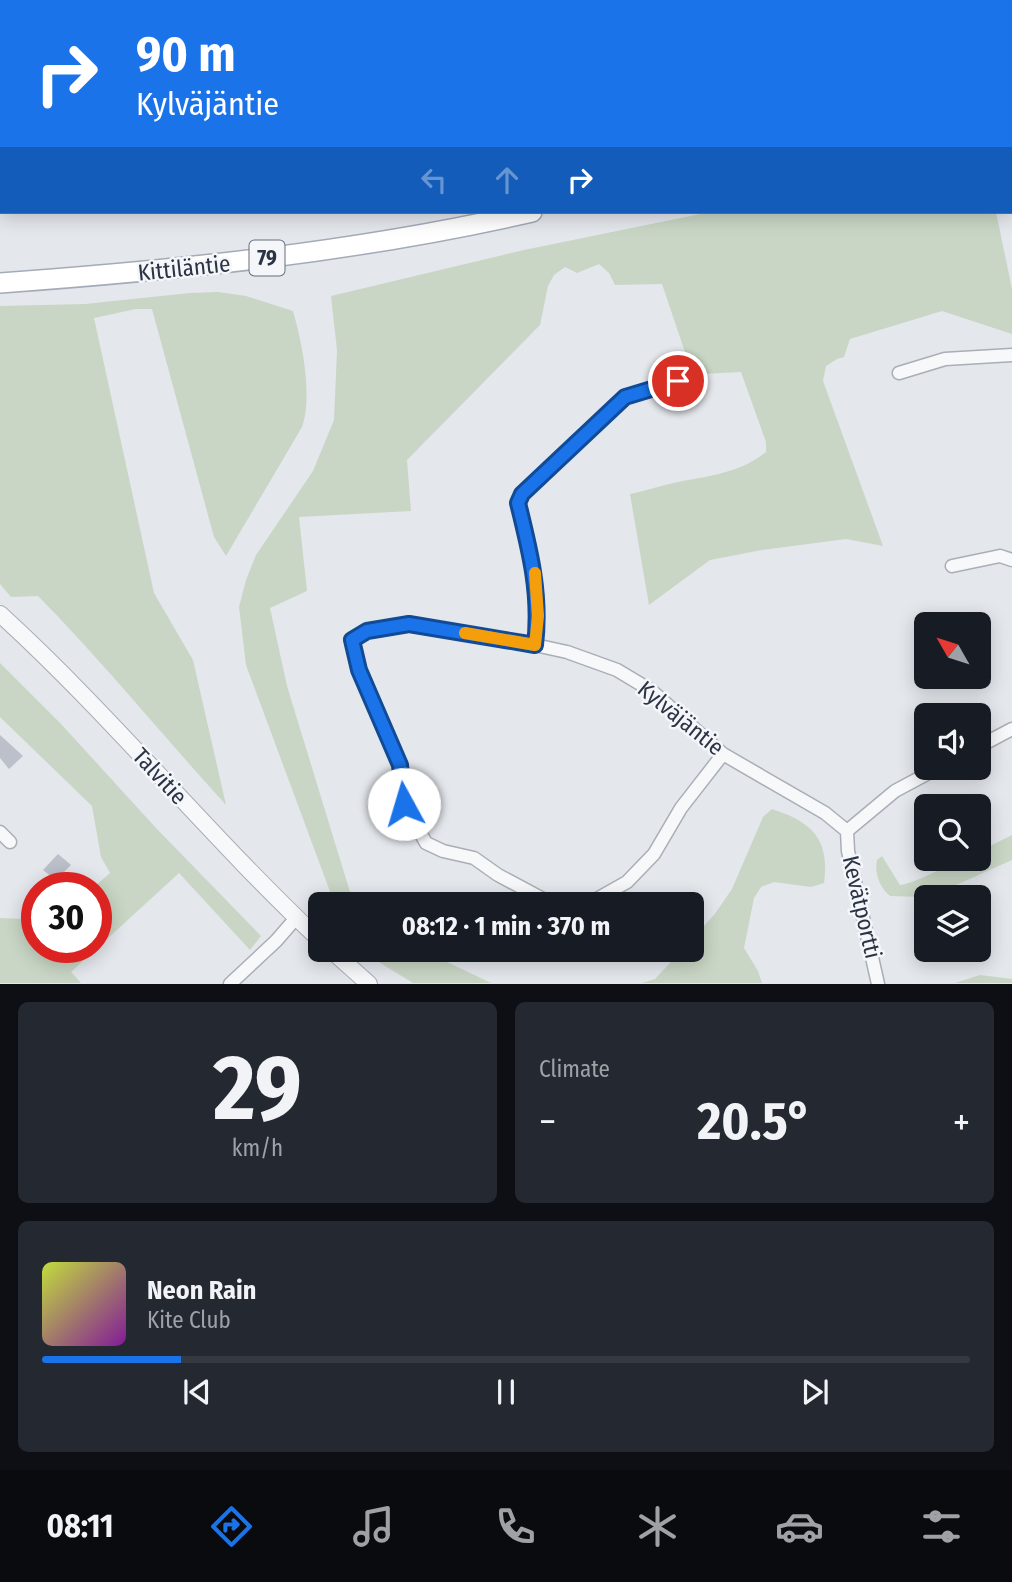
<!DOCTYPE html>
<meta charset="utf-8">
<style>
:root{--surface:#171b24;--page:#242831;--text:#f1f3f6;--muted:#9ea1a6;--line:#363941;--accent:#1a73e8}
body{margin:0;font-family:"Fira Sans Condensed",sans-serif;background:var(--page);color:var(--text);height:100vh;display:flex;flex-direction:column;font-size:26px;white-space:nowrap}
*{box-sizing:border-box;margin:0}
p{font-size:23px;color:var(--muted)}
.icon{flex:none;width:38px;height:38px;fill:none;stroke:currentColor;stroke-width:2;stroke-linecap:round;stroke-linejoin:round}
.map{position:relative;height:984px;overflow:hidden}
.drawer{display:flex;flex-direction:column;gap:18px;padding:18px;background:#0d0f14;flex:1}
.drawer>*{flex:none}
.guide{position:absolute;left:0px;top:0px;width:1013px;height:214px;box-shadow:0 4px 18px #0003;background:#1a73e8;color:#fff;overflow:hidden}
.needle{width:46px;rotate:309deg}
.controls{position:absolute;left:914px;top:612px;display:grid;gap:14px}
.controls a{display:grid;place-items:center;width:77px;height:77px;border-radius:10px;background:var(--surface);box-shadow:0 4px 18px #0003;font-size:35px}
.speed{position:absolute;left:21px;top:872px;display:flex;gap:14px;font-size:35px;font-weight:700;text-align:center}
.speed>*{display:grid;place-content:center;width:91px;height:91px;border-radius:50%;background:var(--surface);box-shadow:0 4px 18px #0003;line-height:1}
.speed .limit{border:10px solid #d22;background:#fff;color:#111}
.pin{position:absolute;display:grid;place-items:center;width:60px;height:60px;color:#fff;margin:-30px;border:4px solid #fff;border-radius:50%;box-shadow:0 2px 7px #0007}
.me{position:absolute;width:77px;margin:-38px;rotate:354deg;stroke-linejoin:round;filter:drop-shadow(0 0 5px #0008)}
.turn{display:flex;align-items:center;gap:24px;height:147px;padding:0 21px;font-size:32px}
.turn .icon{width:91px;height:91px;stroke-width:2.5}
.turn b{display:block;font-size:49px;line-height:60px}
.lanes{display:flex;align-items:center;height:66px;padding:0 21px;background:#0003;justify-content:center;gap:35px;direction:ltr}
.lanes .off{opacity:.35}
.big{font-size:52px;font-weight:700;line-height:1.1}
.drawer .tile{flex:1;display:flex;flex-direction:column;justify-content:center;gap:10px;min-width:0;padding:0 24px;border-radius:10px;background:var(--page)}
.drawer .dial{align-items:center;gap:0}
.dial b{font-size:91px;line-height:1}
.song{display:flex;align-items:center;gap:21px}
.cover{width:84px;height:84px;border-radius:10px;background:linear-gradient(135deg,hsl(70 70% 55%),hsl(290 70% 35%))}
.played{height:7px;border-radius:4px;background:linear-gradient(90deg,var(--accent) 15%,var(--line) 15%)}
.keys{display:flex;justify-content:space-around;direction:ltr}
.heat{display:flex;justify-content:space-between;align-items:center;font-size:38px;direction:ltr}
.drawer .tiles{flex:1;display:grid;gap:18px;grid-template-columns:1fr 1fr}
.tile:last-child{grid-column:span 2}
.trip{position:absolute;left:308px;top:892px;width:396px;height:70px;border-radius:10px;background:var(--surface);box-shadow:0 4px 18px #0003;font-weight:700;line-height:70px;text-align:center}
.tab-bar{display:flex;height:112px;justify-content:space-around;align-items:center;background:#090b0e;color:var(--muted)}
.tab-bar .icon{width:49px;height:49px}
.tab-bar .on{color:var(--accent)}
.tab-bar b{font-size:32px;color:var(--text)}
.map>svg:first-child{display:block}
</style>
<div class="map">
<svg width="1012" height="984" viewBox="0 0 1012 984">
<rect width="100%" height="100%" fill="#e4e7ec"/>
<path fill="#c9d6c5" d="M50 0H203L204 2H50Z
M744 0H893L894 2H732Z
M710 212H996L1012 289V334L942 311 850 339 844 357 837 359 826 366 823 381 883 546 846 539 762 550 710 560 649 605 630 494C646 491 662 485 678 482 710 476 740 473 766 452V442L741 372 702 374 690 367 662 284 615 285 609 273 599 264 577 273 565 267 554 275 548 286 540 325 407 460 411 511 299 517 307 591 270 608 287 686 354 905H335L246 665 239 607 246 580 256 555 313 471 334 420 337 350 331 296 524 250Z
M218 292 246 296 293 311C302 342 313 396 302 427L226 556 214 537 152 309H136L94 318 154 593 193 660 226 805C163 736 104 663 38 596L11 597 0 584V306L85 304 190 293Z
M0 663 62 725 156 828 261 936 250 950 179 873 71 972 81 983H0V918L24 919 37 927V947H96V887H94L110 873 101 857 92 806 0 717Z
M772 809C812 822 830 839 824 883L811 887 774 882 761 887 754 898 744 948 758 971 762 983H642L655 979 682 950H691V940L714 915 732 889 763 817Z
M1012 835V860L936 894 924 897 890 896C880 888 874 873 877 860L882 856 900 885C928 880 950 859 978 859V852Z
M359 950H422L491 983H413Z
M980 975 1012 979V983H955Z"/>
<path fill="#bbc0ca" d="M0 735 23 756 9 769 0 758Z
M58 854 71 865 56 880 43 870Z"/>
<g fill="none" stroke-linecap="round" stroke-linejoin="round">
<defs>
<path id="service" d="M408 0 409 2"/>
<path id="minor" d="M451 0V2
M899 373 945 359 1012 355
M952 566 1000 556 1012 560
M535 645C541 593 530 553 518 503L522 494 625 397 678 381
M978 747 1012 729
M723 754 681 808 654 854 627 882 588 904 545 900 498 875 474 858 443 851 426 843 404 804 400 765 359 670 352 640 367 631 409 624 535 645 567 652 617 670 652 691 723 754 825 813 847 831
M847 831 848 851 878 984
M847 831 895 791 938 768
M0 832 10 842
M230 984 276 941 296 918"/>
<path id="tertiary" d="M0 614C113 717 209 836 320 940
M331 950 369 984"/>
<path id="primary" d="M1012 61V60
M0 283C179 270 357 252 532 212"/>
</defs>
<use href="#service" stroke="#a9aeb7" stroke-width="9"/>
<use href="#minor" stroke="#a9aeb7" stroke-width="15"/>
<use href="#tertiary" stroke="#a9aeb7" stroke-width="18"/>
<use href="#primary" stroke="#a3abb8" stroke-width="22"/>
<use href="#service" stroke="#f7f8fa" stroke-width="6"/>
<use href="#minor" stroke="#f7f8fa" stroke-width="12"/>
<use href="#tertiary" stroke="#f7f8fa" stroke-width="16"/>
<use href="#primary" stroke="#fff" stroke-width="19"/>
</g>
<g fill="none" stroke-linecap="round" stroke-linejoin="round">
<defs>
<path id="route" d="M404 804 400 765 359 670 352 640 367 631 409 624 535 645C541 595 530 551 518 503L522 494 625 397 678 381"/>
</defs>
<use href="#route" stroke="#114b97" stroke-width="18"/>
<use href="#route" stroke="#1a73e8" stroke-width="12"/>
<path stroke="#f59e0b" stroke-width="12" d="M465 633 535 645 538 616 535 573"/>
</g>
<g text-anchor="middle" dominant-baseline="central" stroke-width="5" stroke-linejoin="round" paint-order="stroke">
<rect fill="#f4f6f9" stroke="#676e7b" stroke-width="2" x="249.5" y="240.5" width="35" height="35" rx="5"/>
<g font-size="21" font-weight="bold" fill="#2b3445">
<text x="267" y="258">79</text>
</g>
<g font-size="23" fill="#2b3445" stroke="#f4f6f9">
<text transform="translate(184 268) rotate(-6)">Kittiläntie</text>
<text transform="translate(681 718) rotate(39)">Kylväjäntie</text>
<text transform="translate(160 776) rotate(47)">Talvitie</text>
<text transform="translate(862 907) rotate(77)">Kevätportti</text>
</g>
</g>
</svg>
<div class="controls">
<a><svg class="needle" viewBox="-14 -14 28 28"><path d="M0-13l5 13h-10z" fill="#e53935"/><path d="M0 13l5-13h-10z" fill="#9ea1a6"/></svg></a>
<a><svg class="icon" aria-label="sound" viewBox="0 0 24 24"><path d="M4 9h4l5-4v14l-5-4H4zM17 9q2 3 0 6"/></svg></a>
<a><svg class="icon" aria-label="search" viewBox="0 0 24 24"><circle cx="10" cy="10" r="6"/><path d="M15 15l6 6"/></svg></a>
<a><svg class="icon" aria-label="layers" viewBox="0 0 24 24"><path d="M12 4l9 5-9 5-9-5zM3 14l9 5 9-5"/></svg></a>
</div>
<div class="speed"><div class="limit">30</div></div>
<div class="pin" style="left:678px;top:381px;background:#d93025"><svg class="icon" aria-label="arrive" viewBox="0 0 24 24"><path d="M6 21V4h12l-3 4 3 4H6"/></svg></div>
<svg class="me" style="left:404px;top:804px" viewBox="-20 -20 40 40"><circle r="19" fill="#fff"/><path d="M0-13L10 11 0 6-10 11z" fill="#1a73e8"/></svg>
<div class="trip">08:12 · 1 min · 370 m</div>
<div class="guide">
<div class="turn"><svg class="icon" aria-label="right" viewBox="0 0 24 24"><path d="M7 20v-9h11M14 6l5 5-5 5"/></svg><div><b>90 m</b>Kylväjäntie</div></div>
<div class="lanes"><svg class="icon off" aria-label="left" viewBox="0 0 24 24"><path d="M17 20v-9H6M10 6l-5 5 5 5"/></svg><svg class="icon off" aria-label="ahead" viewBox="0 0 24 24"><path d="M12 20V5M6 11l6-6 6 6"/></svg><svg class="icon" aria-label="right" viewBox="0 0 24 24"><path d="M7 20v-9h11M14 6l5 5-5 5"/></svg></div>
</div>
</div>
<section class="drawer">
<div class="tiles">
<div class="tile dial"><b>29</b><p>km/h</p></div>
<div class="tile"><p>Climate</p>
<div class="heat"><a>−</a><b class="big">20.5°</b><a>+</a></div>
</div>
<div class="tile">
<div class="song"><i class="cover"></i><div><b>Neon Rain</b><p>Kite Club</p></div></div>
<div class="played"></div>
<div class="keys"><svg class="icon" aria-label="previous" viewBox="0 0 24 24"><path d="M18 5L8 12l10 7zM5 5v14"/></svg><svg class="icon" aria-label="pause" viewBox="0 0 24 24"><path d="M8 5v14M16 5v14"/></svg><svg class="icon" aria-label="next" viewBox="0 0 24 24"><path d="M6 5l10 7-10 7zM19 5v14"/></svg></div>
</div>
</div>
</section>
<nav class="tab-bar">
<b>08:11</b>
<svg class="icon on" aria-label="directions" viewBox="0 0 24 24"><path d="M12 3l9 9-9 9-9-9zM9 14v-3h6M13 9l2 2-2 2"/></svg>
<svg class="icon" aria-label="music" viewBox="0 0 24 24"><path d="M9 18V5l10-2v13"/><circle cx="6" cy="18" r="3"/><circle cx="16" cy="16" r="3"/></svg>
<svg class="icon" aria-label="phone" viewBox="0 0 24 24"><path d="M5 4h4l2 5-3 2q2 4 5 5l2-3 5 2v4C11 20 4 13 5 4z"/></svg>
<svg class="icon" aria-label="climate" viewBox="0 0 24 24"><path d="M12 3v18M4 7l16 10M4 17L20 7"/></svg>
<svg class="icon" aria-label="car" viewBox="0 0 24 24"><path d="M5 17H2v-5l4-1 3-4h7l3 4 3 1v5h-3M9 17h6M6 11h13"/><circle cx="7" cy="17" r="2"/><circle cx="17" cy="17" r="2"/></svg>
<svg class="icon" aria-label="filters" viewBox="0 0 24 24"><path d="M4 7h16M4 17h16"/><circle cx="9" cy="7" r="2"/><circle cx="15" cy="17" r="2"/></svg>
</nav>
